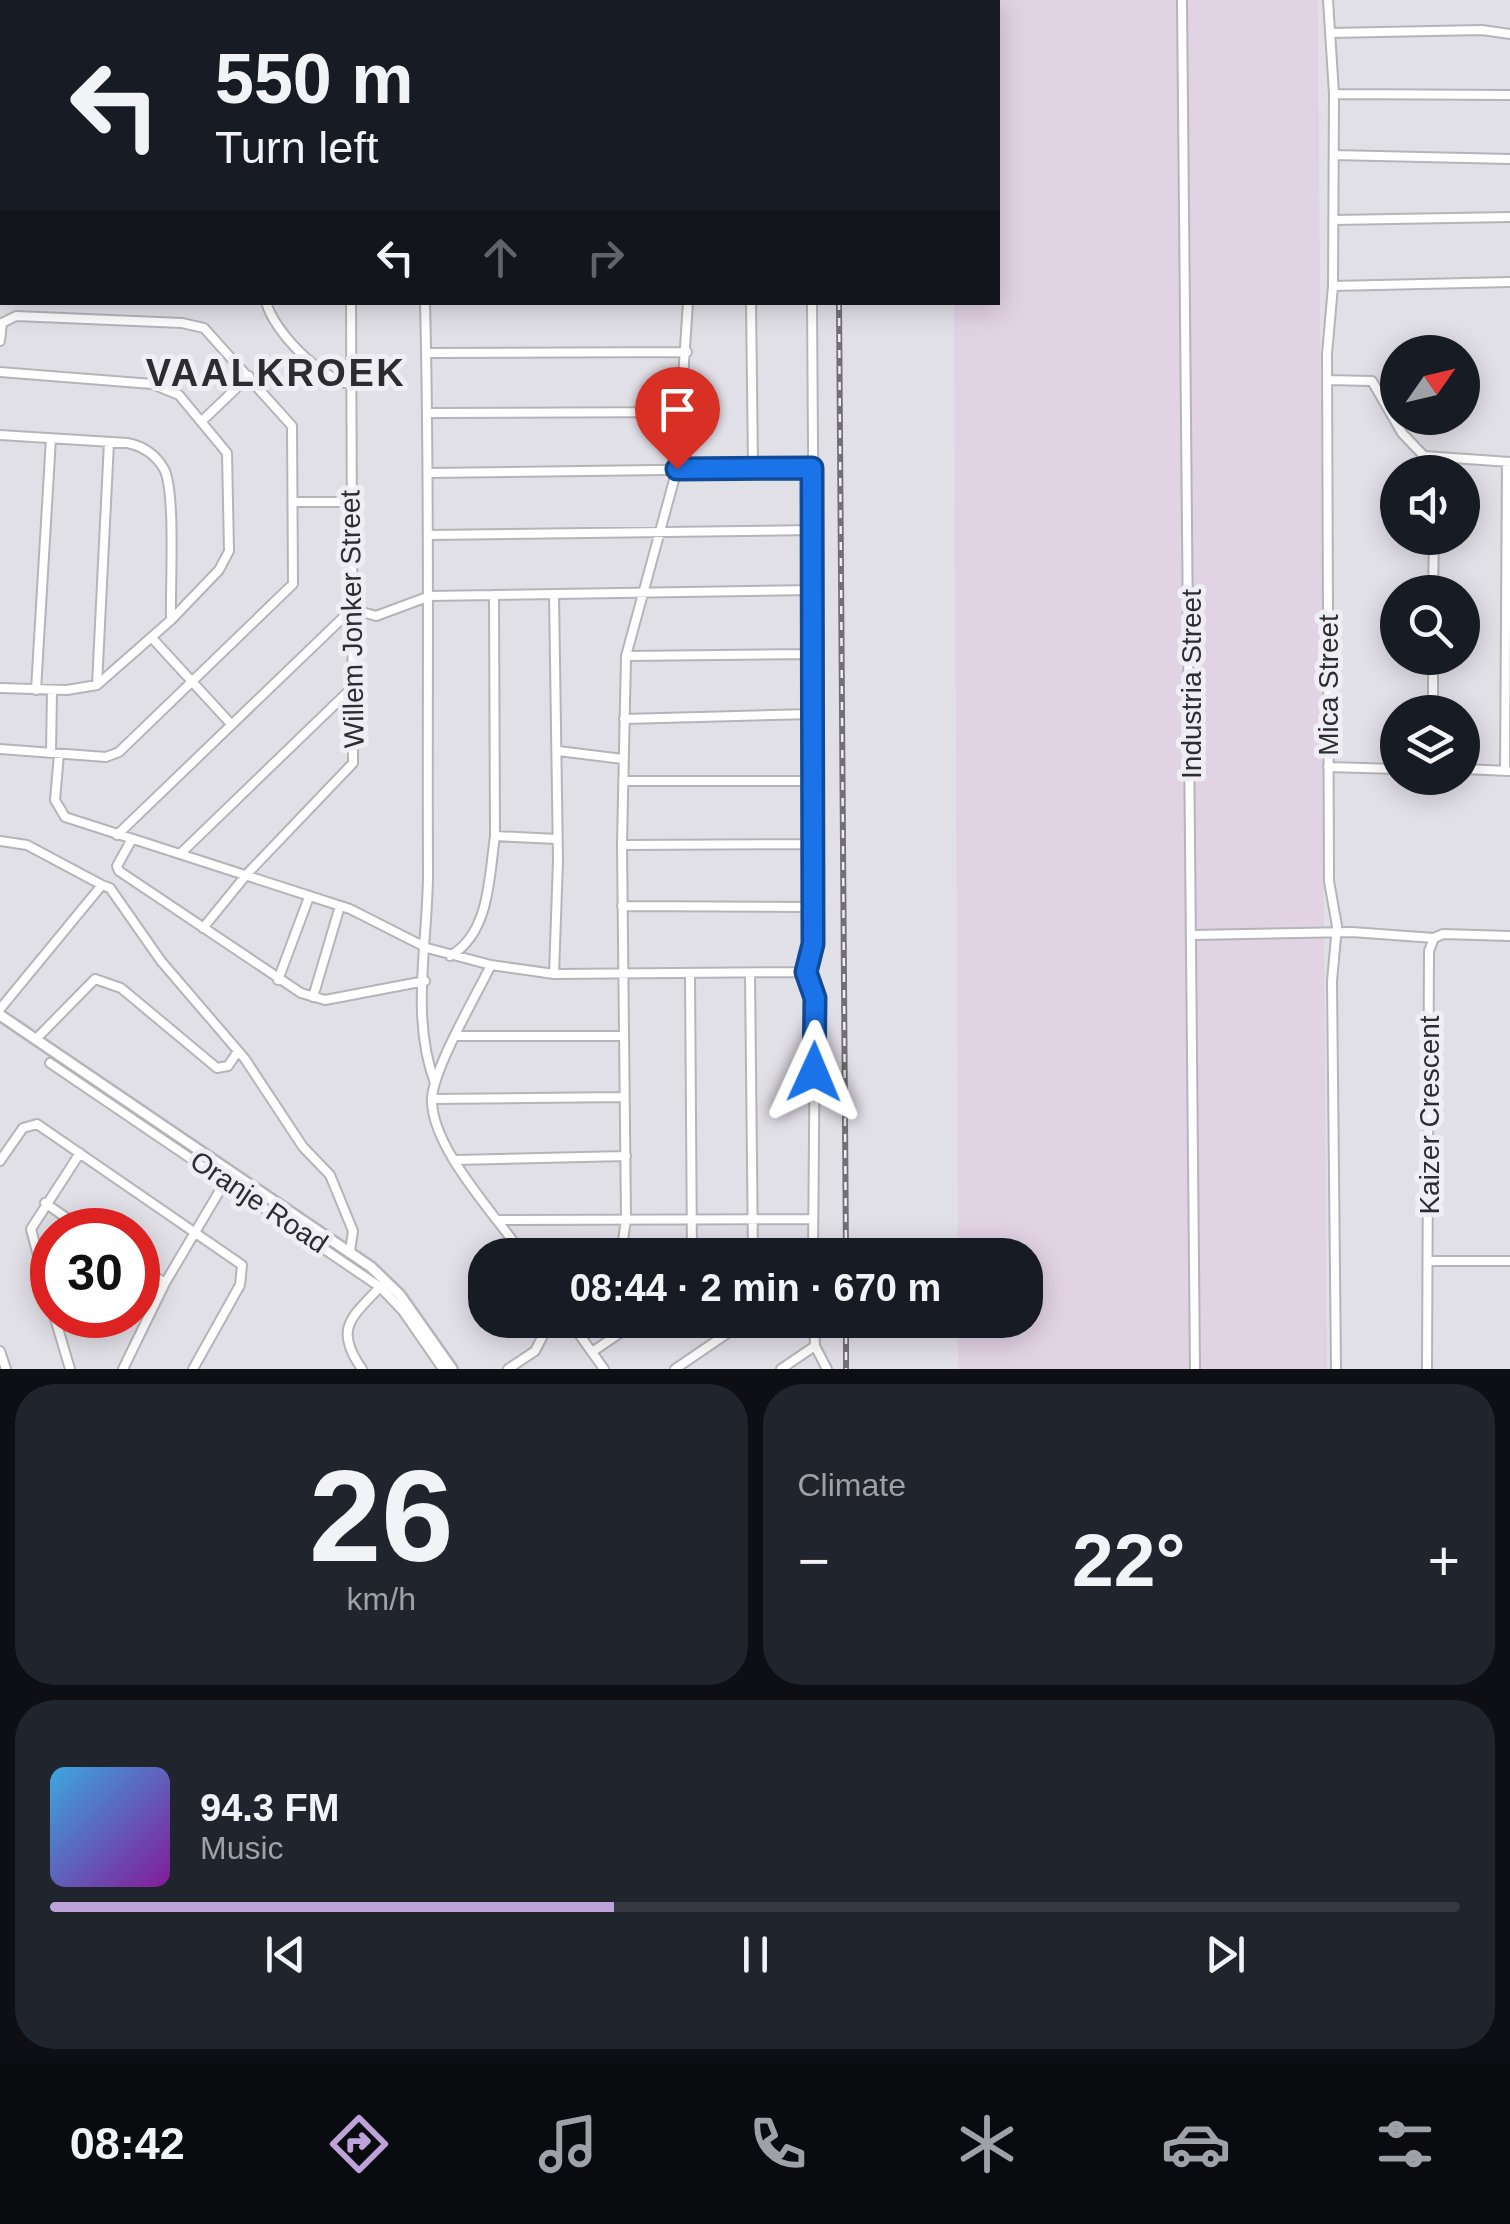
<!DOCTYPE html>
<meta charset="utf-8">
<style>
:root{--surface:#171b24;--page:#20242c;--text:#f1f3f6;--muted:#9ea1a6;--line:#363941;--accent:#bda3da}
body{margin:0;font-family:Helvetica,sans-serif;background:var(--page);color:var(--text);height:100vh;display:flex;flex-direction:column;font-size:38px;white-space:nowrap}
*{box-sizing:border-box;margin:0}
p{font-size:32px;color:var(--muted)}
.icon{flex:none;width:55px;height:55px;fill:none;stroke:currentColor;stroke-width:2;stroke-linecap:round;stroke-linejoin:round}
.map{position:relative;height:1369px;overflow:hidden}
.sheet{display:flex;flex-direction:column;gap:15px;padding:15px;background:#0d0f14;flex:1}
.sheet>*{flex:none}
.hud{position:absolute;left:0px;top:0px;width:1000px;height:305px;box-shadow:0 5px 25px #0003;background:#171b24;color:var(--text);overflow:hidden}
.needle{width:65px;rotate:56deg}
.buttons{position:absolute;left:1380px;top:335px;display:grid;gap:20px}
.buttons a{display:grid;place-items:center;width:100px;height:100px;border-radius:50%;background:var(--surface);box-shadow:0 5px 25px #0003;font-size:50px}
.speed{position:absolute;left:30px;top:1208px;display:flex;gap:20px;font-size:50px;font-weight:700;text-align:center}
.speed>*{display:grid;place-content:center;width:130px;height:130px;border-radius:50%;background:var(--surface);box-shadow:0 5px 25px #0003;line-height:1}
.speed .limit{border:15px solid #d22;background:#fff;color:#111}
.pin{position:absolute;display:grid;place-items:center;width:85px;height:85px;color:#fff;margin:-102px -42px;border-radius:50% 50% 50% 0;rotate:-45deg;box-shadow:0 0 10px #0007}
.pin .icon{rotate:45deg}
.me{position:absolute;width:110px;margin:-55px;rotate:1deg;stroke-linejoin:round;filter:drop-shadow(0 0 8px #0008)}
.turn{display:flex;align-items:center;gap:35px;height:210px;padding:0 50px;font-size:45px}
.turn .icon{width:130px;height:130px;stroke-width:2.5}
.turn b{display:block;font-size:70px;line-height:85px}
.lanes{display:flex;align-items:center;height:95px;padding:0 50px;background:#0003;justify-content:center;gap:50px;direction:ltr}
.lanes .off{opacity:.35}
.big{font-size:75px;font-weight:800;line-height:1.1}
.sheet .card{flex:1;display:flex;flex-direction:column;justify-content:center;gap:15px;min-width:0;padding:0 35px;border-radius:40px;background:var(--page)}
.sheet .dial{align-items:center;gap:0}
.dial b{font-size:130px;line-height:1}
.song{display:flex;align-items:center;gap:30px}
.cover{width:120px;height:120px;border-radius:15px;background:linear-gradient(135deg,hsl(200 70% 55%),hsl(290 70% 35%))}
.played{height:10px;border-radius:5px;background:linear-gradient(90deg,var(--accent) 40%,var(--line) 40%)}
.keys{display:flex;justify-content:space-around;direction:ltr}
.heat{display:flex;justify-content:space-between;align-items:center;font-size:55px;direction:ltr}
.sheet .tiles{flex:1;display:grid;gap:15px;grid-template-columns:1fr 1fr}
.card:last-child{grid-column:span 2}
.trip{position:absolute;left:468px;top:1238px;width:575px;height:100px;border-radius:40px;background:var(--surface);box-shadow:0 5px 25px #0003;font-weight:800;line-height:100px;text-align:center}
.dock{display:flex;height:160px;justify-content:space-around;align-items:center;background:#090b0e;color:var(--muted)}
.dock .icon{width:70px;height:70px}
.dock .selected{color:var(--accent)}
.dock b{font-size:45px;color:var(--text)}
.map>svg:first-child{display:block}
</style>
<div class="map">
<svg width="1510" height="1369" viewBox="0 0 1510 1369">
<rect width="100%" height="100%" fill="#e2e0e7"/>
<path fill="#e1d2e4" d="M953 0H1318L1327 1369H958V1320H1025V1255H958L954 303 998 302V2Z"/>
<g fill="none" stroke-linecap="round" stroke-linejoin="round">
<defs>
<path id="minor" d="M224 0V2
M287 0V2
M349 0V2
M427 0V2
M754 0V2
M1182 0 1195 1369
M1328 0 1334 94 1333 286 1327 354 1329 881 1337 926 1332 981 1336 1369
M150 2V0
M624 2V0
M688 2V0
M787 2 789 0
M0 29H2
M1330 33 1482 30 1510 34
M0 91H2
M1334 94 1510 95
M0 153H2
M1334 155 1510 159
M1334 220 1510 217
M0 225 2 226
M1333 286 1510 282
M266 302C274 332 321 379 350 384
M425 302C430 493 427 682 428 873 428 942 410 1017 435 1083
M751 302 753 467
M0 341 2 323 16 316 182 323 204 328 292 426 293 584 119 752 106 757 0 749
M426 353 687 352
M0 372 152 384 179 395 227 453 229 551 219 570 171 620 97 685 67 690 0 688
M1327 380 1372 381 1402 433 1424 456 1510 462
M427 413 684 412
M203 420 249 376
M0 435 127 443C143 446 156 455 164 469 176 491 170 589 171 619
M428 473 812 468
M294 502H350
M428 535 813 530
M1433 592 1434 538
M494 595 495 836 557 839
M152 638 231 724
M626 656 812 654
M97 685 109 442
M36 690 51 438
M1433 712V658
M624 719 812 714
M558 751 623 759
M51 753 52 690
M59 754 55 800 65 817 350 909 427 948 491 965 554 974 806 972
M1328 767 1398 769
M1462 769 1510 771
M1505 771 1507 462
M623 781H811
M117 835 352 609 376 616 430 596 814 590 812 302
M132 839 117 866 119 871 301 993 325 1000 425 981
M0 841 27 845 102 885
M622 845 811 844
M180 854 355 685
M622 906 811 907
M203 928 247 874 353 763 351 302
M1193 935 1352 932 1434 938
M450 956C490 933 489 877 495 836
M491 965C476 996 434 1067 432 1098 430 1147 496 1215 523 1255
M554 974 558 861 554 594
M690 974 692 1255
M750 974 753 1255
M278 980 309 897
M313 997 340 906
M0 1009 102 885 110 888 161 961 245 1059 303 1147 330 1175 353 1231 350 1251
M457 1036H624
M36 1039 95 979 121 988 217 1068 228 1066 238 1051
M50 1063 380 1287 403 1311 443 1369
M432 1099 624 1097
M455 1160 626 1156
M0 1161 23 1128 37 1124 242 1265 240 1285 193 1369
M45 1203 84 1230
M499 1220 812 1219
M621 1255 626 1219 622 845 626 656 677 469 688 302
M813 1255 815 1016 806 972 813 944 814 590
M1429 1261H1510
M138 1266 165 1283
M52 1309 31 1229 80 1153
M54 1315 70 1369
M569 1320 604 1369
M815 1346 827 1369
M0 1351 6 1369
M592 1352 639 1320
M123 1369 165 1283 229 1175
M362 1369C333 1328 352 1317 381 1286
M508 1369 535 1351 551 1320
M675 1369 747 1320
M781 1369 815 1346 814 1320
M1427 1369 1429 951 1434 938 1443 934 1510 936"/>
<path id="tertiary" d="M894 2 900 0
M0 241 2 242
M0 1015 371 1267 400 1295 452 1369"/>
</defs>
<use href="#minor" stroke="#b5b4ba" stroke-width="12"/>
<use href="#tertiary" stroke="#b5b4ba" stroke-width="14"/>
<use href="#minor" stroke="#fff" stroke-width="8"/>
<use href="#tertiary" stroke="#fff" stroke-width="9"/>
<defs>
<path id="rail" d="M837 0V2
M839 302 846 1255
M846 1320V1369"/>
</defs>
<use href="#rail" stroke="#727075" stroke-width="6"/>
<use href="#rail" stroke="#efeef4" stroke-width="2.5" stroke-dasharray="8" stroke-linecap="butt"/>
</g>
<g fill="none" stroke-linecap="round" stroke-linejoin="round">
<defs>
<path id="route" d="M677 469 812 468 813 944 806 972 815 998 814 1072"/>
</defs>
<use href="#route" stroke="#114b97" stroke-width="25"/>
<use href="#route" stroke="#1a73e8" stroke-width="18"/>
</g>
<g text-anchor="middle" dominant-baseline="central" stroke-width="10" stroke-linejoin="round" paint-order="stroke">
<g font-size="28" fill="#2d2c2f" stroke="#efeef4">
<text transform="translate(352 619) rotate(-91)">Willem Jonker Street</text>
<text transform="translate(1191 684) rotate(-90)">Industria Street</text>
<text transform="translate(1328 685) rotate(-90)">Mica Street</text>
<text transform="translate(1429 1115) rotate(-90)">Kaizer Crescent</text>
<text transform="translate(259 1202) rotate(34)">Oranje Road</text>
</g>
<g font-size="38" font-weight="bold" letter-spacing="2.5" fill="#2d2c2f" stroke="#efeef4">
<text x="276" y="373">VAALKROEK</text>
</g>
</g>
</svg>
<div class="buttons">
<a><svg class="needle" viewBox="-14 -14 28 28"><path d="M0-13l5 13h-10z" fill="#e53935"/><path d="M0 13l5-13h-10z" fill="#9ea1a6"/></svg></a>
<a><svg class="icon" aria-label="sound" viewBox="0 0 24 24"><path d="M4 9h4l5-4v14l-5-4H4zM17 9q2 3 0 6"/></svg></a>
<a><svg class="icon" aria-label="search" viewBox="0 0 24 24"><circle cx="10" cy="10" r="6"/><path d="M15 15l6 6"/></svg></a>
<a><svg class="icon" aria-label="layers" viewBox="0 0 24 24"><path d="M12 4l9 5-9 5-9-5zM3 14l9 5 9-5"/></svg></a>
</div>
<div class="speed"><div class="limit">30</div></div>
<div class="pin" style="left:677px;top:469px;background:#d93025"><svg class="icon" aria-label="arrive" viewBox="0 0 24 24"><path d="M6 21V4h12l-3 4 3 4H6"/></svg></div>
<svg class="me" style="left:814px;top:1072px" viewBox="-20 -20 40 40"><path d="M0-17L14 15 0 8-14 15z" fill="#1a73e8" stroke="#fff" stroke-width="4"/></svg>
<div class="trip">08:44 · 2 min · 670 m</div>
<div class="hud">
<div class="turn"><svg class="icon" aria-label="left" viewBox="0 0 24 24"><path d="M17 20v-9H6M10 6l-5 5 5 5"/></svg><div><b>550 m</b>Turn left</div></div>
<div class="lanes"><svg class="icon" aria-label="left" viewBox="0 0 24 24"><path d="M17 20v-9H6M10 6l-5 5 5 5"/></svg><svg class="icon off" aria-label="ahead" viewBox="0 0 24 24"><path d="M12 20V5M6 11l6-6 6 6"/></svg><svg class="icon off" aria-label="right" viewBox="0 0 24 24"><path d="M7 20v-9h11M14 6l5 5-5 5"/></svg></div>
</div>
</div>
<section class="sheet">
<div class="tiles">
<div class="card dial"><b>26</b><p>km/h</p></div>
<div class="card"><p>Climate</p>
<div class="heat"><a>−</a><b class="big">22°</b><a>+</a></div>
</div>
<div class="card">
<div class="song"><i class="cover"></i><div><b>94.3 FM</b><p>Music</p></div></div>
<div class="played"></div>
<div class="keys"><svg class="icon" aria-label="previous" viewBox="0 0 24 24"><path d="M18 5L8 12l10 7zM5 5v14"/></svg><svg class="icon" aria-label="pause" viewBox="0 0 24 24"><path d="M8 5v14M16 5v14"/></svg><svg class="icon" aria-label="next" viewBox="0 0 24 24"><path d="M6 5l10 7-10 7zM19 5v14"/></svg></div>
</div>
</div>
</section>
<nav class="dock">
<b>08:42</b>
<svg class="icon selected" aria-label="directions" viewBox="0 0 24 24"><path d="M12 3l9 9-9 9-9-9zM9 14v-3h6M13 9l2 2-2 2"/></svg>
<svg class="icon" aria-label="music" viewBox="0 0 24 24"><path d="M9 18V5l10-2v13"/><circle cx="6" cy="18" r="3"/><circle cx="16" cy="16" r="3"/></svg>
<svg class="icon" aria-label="phone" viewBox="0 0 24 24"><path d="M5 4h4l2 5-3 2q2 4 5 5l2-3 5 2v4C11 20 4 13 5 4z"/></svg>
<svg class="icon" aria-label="climate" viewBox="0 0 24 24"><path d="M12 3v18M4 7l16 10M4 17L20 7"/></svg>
<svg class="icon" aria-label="car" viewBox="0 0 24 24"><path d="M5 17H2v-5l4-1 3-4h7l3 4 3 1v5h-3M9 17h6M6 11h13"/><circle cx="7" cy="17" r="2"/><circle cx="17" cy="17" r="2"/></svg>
<svg class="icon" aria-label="filters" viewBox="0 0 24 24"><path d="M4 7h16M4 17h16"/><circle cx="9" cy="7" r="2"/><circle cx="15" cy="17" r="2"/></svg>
</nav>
